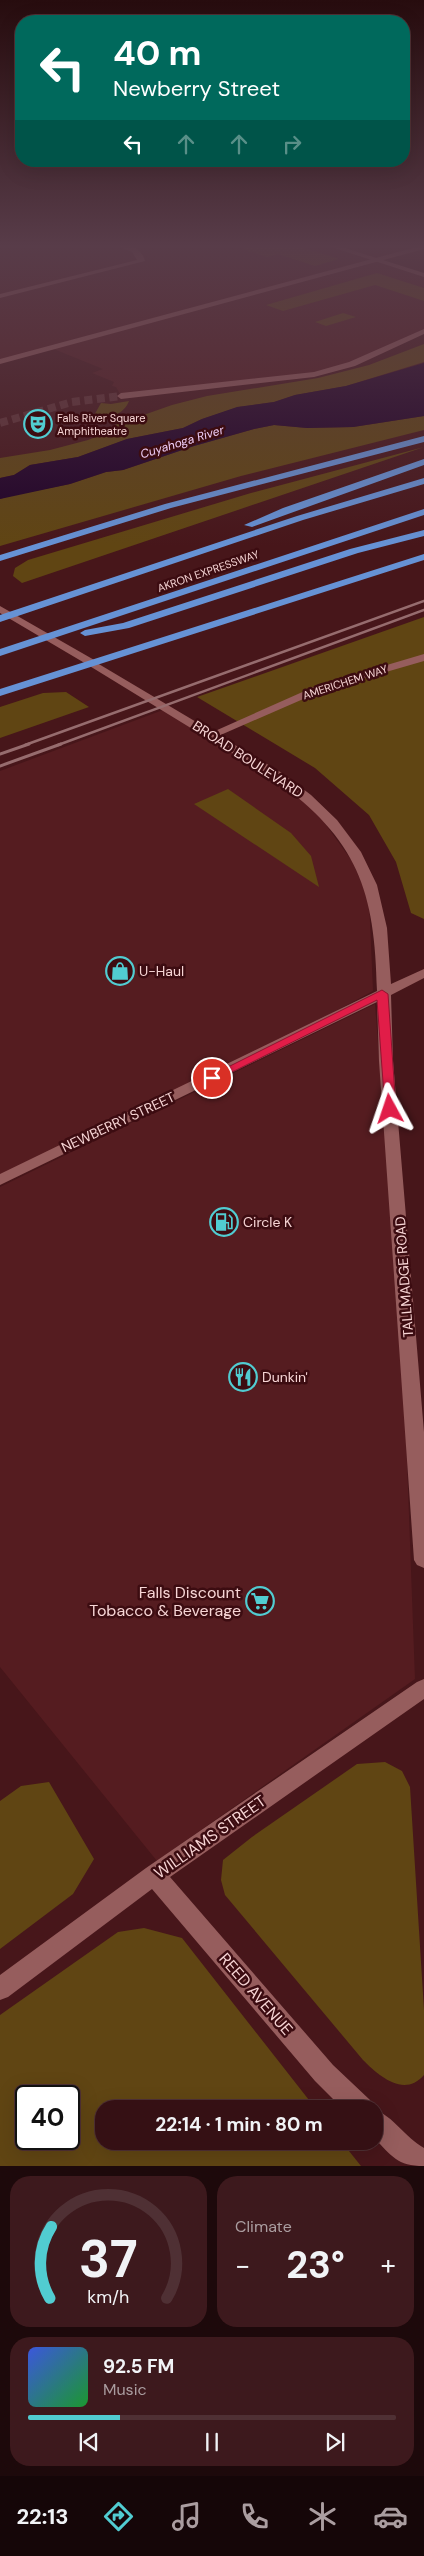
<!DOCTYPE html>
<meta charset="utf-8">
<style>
:root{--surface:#351014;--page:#3d191d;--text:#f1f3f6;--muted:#aa9da0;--line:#4f3034;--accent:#51ccd1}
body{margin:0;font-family:"DM Sans",sans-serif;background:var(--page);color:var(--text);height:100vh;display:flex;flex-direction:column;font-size:19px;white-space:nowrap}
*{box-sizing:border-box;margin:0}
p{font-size:16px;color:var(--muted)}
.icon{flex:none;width:28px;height:28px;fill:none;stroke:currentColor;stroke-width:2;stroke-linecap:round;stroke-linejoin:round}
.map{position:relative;height:2166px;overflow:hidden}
.panel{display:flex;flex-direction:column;gap:10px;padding:10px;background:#1d090b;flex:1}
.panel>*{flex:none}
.top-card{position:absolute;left:15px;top:15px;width:395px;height:152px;border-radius:20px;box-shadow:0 5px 20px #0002,0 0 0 1px var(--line);background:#00695c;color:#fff;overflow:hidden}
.speed{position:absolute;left:15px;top:2085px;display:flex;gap:10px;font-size:25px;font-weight:700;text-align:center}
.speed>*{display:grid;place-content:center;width:65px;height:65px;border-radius:50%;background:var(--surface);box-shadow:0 5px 20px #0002,0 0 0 1px var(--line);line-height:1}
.speed .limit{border:2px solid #111;border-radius:8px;background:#fff;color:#111}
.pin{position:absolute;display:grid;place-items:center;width:42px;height:42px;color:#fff;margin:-21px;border:2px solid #fff;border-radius:50%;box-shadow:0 1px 5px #0007}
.me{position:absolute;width:55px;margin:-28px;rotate:355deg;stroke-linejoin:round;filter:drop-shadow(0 0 4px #0008)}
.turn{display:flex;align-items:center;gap:18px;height:105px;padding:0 15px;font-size:22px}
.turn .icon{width:65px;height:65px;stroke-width:2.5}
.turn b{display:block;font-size:35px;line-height:42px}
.lanes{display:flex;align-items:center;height:48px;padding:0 15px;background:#0003;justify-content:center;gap:25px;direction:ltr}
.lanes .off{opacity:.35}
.big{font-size:38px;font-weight:700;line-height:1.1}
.panel .widget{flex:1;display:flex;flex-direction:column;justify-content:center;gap:8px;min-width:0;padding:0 18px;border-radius:20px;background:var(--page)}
.panel .dial{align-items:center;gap:0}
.dial svg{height:130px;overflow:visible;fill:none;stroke:var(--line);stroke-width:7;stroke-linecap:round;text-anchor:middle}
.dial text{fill:var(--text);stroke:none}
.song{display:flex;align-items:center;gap:15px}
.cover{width:60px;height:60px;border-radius:8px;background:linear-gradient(135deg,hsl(230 70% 55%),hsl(130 70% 35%))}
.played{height:5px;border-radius:2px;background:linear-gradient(90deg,var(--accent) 25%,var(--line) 25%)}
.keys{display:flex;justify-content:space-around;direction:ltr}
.heat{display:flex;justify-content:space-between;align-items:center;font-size:28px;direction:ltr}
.panel .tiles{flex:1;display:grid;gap:10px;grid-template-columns:1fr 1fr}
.widget:last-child{grid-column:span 2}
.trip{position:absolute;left:95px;top:2100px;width:288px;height:50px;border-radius:20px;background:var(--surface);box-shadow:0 5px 20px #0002,0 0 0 1px var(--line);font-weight:700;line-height:50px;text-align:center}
.dock{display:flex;height:80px;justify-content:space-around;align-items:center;background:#150608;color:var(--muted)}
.dock .icon{width:35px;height:35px}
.dock .selected{color:var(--accent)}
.dock b{font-size:22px;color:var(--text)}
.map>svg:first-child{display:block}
</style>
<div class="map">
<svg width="424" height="2166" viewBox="0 0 424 2166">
<rect width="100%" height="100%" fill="#47161a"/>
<path fill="#551c20" d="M0 243H424V247L379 260 424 275V331L328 371 120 394 116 387 112 386 114 382 92 373 103 369 51 348 0 362Z
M163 710 287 786 316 811 352 861 369 899 373 991 302 1029 0 1175V771Z
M375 1004 404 1379 415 1679 157 1861 0 1667V1187Z"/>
<path fill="#604513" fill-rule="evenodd" d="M265 243H288L339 259 315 266 278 254 267 257 242 249Z
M377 273 424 288V301L375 285 283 311 266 305Z
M343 313 356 317 326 326 315 322Z
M424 344V362L346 386 295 395 274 402 239 407 202 419 183 428 127 439 78 457 30 465 14 475 0 478V458L50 450 88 440 101 435 115 425 172 405 207 396 318 378 369 365Z
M129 401C124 415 106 420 92 419L101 403 111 404Z
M424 416V430L241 476 0 546V499L9 496 70 484 106 472 123 470 194 446 254 429 274 425 307 428 353 427Z
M424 447 22 583 13 576 15 568 28 560 251 493Z
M424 617V919L411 913 396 862 369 815 315 768 197 697Z
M66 692 89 707 0 738V707L43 693Z
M228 789 291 833 311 856 319 887 194 804Z
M385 1762 402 1771 410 1787 424 2010V2075C404 2098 379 2076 363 2060L225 1895 221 1880 223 1860 252 1837 357 1764Z
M49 1782 94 1859 73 1894 0 1949V1801L21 1786Z
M144 1928 182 1938 316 2109H104V2141H341L361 2166H0V2015L118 1932ZM26 2096H69V2139H26Z"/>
<path fill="#200228" d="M424 363V416L353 427 307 428 274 425 254 429 194 446 123 470 106 472 70 484 0 499V478L14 475 30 465 78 457 127 439 183 428 202 419 237 407 274 402 295 395 346 386Z"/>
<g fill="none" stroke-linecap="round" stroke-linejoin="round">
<path stroke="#613336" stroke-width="8" stroke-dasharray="8 4.5" stroke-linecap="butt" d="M0 423 72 402 121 396"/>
<path fill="#965d5d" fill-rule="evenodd" d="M110 243C124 242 141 246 145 261L0 298V294L137 260 132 252Z
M424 329V334L355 366 314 377 121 399 117 396 121 393 314 372 349 362Z
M424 654V661L324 690 216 737 212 739 206 735 316 686Z
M424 1679V1699L170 1877 333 2065 370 2100 373 2109H343L315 2081 152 1889 8 1997 0 2000V1975L146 1868 417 1682Z
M374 2109C394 2117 405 2137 424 2148V2166C397 2166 392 2156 374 2138Z"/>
<path fill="#965d5d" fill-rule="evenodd" d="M424 245V249L0 364V359Z
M92 660 282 773 311 795 337 820 361 852 377 885 387 928 391 984 424 969V978L391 995 393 1061 424 1432V1568L417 1565 414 1560 379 1061 377 1002 0 1185V1174L377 991C375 890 358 840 274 779L88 665 86 663Z"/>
<path fill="#965d5d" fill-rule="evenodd" d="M319 243H329L424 273V277Z
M0 606 96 661 98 663 92 666 88 665 0 613Z"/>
<path fill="#6692d5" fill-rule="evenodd" d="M424 436V442L171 508 0 561V555L165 504Z
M424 459V465L252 527 244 525 283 508Z
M424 478V484L303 520 0 622V615L297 516Z
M424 509V515L0 656V649Z
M424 530V536L358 553 129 628 85 636 80 633 85 630 123 623 350 549Z
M424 554V560L0 696V689Z"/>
<path stroke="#966c6e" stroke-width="2.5" d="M25 745 424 601
M58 745 424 610"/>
<path stroke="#966c6e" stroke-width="3" d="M0 754 29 744
M0 766 61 744"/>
</g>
<linearGradient id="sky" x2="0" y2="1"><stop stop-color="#270c0e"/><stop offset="0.45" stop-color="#583c49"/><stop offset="1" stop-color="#583c49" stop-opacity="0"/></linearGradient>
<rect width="424" height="546" fill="url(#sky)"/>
<path fill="#e11d48" stroke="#92132f" d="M382 990 388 994 396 1109 394 1111 390 1112 385 1109 377 1000 216 1080H208L206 1078Z"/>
<defs>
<symbol id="theatre-ring" viewBox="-11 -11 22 22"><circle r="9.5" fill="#3c0c11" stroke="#51ccd1" stroke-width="1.5"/><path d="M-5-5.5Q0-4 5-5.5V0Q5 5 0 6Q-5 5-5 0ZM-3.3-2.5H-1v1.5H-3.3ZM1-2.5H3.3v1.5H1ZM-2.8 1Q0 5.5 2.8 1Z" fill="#51ccd1"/></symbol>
<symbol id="shop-ring" viewBox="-11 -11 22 22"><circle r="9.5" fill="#3c0c11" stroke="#51ccd1" stroke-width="1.5"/><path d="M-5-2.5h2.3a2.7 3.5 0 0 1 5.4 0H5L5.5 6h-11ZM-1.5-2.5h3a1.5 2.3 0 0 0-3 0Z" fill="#51ccd1"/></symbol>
<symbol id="fuel-ring" viewBox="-11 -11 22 22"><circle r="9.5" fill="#3c0c11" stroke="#51ccd1" stroke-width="1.5"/><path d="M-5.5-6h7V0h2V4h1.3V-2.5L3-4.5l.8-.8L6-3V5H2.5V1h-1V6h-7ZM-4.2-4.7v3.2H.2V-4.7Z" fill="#51ccd1"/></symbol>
<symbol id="restaurant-ring" viewBox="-11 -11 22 22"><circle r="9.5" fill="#3c0c11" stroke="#51ccd1" stroke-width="1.5"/><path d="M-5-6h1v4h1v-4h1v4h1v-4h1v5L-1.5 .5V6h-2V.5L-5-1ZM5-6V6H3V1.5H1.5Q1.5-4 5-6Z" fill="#51ccd1"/></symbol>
<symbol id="supermarket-ring" viewBox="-11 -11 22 22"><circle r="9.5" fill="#3c0c11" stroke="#51ccd1" stroke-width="1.5"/><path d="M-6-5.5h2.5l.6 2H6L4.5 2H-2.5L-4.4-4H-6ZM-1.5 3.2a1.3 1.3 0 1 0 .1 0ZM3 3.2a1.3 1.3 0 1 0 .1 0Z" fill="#51ccd1"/></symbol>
</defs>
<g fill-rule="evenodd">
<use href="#theatre-ring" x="22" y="408" width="32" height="32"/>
<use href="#shop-ring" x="104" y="955" width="32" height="32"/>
<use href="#fuel-ring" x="208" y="1206" width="32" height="32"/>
<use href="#restaurant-ring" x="227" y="1361" width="32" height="32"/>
<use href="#supermarket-ring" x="244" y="1585" width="32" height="32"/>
</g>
<g text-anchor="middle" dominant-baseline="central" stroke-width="5" stroke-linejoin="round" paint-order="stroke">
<g font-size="11" fill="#f7d5d5" stroke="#3c0c11" text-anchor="start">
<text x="57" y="418">Falls River Square<tspan x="57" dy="13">Amphitheatre</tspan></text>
</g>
<g font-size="11" fill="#f7d5d5" stroke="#3c0c11">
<text transform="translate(208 571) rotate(-19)">AKRON EXPRESSWAY</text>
<text transform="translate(345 682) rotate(-18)">AMERICHEM WAY</text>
</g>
<g font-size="12" font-style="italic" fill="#eecdf7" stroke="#3c0c11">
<text transform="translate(182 442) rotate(-17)">Cuyahoga River</text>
</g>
<g font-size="14" fill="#f7d5d5" stroke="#3c0c11">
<text transform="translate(248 759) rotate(33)">BROAD BOULEVARD</text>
<text transform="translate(118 1122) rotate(-25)">NEWBERRY STREET</text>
<text transform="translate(404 1277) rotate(-94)">TALLMADGE ROAD</text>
</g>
<g font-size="14" fill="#f7d5d5" stroke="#3c0c11" text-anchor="start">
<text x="139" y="971">U-Haul</text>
<text x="243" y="1222">Circle K</text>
<text x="262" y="1377">Dunkin'</text>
</g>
<g font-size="16" fill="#f7d5d5" stroke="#3c0c11" text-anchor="end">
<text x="241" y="1592">Falls Discount<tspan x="241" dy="18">Tobacco &amp; Beverage</tspan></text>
</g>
<g font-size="16" fill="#f7d5d5" stroke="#3c0c11">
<text transform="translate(210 1837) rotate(-35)">WILLIAMS STREET</text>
<text transform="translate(256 1994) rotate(49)">REED AVENUE</text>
</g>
</g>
</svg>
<div class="speed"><div class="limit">40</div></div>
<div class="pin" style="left:212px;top:1078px;background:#d93025"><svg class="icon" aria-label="arrive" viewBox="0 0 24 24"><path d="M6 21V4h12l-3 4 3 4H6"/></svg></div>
<svg class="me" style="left:390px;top:1109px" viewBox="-20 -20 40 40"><path d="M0-17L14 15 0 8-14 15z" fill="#e11d48" stroke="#fff" stroke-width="4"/></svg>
<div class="trip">22:14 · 1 min · 80 m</div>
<div class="top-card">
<div class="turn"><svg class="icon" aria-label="left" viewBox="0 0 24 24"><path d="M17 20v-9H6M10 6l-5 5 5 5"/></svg><div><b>40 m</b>Newberry Street</div></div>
<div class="lanes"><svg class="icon" aria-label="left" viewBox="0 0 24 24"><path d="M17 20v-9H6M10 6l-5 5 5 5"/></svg><svg class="icon off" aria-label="ahead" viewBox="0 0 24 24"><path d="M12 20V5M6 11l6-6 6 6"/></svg><svg class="icon off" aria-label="ahead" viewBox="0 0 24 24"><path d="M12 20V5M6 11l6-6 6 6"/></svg><svg class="icon off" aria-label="right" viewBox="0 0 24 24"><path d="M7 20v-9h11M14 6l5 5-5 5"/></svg></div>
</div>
</div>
<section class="panel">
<div class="tiles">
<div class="widget dial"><svg viewBox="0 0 100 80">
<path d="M14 69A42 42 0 1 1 86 69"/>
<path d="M14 69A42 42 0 0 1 15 25" stroke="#51ccd1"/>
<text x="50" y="56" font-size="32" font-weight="700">37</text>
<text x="50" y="72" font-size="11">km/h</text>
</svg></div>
<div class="widget"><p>Climate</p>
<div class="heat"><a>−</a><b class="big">23°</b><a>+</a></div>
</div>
<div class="widget">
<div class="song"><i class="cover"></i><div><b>92.5 FM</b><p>Music</p></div></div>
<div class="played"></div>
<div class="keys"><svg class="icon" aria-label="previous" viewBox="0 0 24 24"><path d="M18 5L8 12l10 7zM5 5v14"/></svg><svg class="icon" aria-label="pause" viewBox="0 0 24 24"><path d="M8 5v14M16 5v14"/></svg><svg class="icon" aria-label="next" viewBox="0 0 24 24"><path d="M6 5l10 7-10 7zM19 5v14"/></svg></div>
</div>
</div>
</section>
<nav class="dock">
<b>22:13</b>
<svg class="icon selected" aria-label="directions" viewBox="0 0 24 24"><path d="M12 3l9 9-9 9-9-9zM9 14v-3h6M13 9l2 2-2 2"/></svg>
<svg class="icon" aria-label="music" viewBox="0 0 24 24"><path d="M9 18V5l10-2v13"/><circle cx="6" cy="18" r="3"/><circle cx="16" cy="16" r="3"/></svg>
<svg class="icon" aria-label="phone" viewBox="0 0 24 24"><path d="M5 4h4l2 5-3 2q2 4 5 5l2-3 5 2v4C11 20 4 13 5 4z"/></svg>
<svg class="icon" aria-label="climate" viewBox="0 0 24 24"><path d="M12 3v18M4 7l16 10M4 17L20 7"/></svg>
<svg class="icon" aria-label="car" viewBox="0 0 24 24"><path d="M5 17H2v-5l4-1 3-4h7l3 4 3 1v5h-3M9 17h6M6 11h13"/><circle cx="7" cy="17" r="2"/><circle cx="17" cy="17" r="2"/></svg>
</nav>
